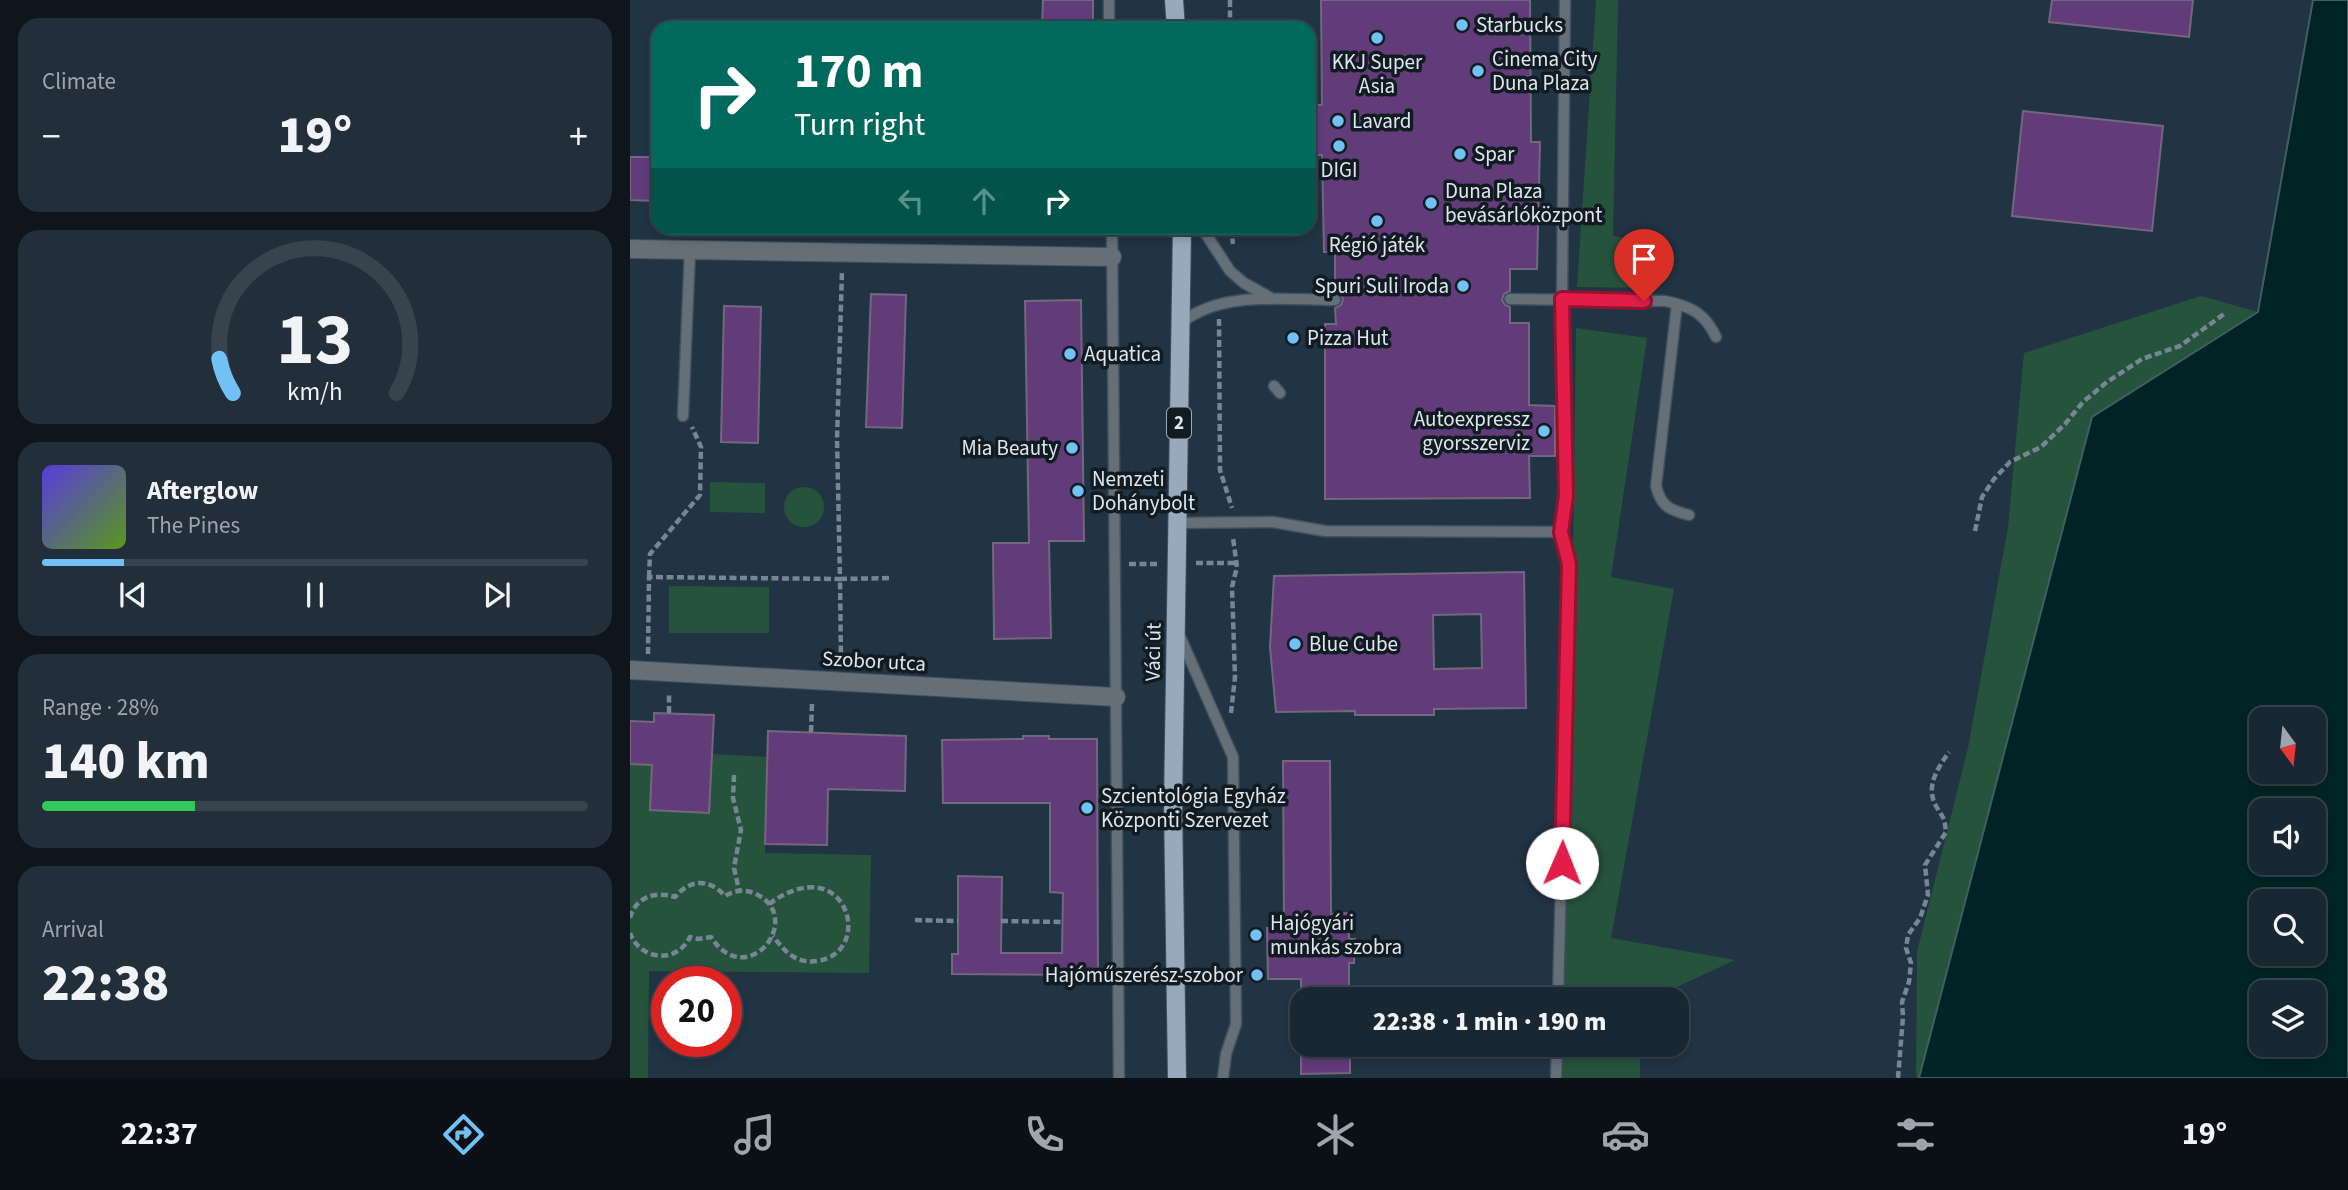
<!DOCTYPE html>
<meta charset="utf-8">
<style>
:root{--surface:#192733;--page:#222f3b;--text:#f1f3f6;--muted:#9fa5ac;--line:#37444e;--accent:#71c1f5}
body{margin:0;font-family:"Source Sans 3",sans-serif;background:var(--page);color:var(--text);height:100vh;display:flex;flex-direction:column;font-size:26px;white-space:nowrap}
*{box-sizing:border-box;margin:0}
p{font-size:23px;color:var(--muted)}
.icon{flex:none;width:38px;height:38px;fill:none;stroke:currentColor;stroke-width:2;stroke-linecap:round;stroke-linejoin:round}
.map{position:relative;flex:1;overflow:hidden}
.drawer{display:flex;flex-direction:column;gap:18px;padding:18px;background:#0e151c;width:630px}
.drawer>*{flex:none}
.hud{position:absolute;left:21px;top:21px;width:665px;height:214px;border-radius:21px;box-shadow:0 4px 10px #0003,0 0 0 2px var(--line);background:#00695c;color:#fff;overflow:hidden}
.needle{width:46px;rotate:165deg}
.buttons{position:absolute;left:1619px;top:707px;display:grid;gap:14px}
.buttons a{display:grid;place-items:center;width:77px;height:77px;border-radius:14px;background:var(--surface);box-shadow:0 4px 10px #0003,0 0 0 2px var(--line);font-size:35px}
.speed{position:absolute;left:21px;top:966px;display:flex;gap:14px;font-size:35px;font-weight:700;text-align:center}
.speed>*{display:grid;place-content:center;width:91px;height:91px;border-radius:50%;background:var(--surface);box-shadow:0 4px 10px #0003,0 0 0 2px var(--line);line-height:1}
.speed .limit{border:10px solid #d22;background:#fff;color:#111}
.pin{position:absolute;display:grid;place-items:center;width:60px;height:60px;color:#fff;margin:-72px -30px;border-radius:50% 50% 50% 0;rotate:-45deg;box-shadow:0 0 7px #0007}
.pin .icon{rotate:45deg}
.me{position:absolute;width:77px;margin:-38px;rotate:1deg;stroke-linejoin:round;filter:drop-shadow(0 0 5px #0008)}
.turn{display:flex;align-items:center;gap:24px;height:147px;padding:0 28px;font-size:32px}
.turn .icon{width:91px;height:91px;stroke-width:2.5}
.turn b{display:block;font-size:49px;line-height:60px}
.lanes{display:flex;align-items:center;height:66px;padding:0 28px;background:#0003;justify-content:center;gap:35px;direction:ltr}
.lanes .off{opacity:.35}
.big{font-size:52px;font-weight:800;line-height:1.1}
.drawer .tile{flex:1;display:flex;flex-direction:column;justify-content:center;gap:10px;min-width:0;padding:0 24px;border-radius:21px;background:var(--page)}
.drawer .dial{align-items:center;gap:0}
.dial svg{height:182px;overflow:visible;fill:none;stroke:var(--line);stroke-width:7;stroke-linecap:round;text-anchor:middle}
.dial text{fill:var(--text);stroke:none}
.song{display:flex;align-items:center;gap:21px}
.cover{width:84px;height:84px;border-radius:10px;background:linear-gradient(135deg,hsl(250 70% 55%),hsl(90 70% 35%))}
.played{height:7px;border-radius:4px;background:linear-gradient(90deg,var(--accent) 15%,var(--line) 15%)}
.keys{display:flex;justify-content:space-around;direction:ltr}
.heat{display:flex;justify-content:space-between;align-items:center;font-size:38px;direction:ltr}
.charge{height:10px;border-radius:5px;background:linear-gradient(90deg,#34c759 28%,var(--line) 0)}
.trip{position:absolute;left:660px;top:987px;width:399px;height:70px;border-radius:21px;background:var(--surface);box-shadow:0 4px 10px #0003,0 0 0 2px var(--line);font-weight:800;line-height:70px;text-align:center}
.tabs{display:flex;height:112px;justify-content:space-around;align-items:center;background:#0a1014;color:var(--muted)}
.tabs .icon{width:49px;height:49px}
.tabs .active{color:var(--accent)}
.tabs b{font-size:32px;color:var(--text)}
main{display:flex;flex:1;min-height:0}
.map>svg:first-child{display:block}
</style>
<main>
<section class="drawer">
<div class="tile"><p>Climate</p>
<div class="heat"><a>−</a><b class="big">19°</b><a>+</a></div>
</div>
<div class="tile dial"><svg viewBox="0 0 100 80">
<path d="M14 69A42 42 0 1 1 86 69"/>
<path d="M14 69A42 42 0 0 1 8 54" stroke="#71c1f5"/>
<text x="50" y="56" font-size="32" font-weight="700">13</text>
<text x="50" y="72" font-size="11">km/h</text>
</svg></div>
<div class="tile">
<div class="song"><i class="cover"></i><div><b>Afterglow</b><p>The Pines</p></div></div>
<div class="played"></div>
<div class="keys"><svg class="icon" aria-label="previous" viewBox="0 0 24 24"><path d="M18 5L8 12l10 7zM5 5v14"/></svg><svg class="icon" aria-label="pause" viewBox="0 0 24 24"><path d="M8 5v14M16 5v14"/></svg><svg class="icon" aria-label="next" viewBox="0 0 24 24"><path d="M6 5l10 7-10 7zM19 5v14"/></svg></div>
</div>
<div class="tile"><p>Range · 28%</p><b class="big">140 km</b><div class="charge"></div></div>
<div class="tile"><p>Arrival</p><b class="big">22:38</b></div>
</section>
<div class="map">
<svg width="1718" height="1078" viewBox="0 0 1718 1078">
<rect width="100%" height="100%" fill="#213444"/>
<path fill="#26533c" d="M966 0H988L983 236 1025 244 1024 288 947 287Z
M1571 296 1628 312 1462 417 1289 1078H1286L1287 952 1338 748 1378 527 1394 353Z
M946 328 1017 338 981 577 1044 589 981 938 1105 960 1021 999H932L940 790Z
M80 482 135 483V513L80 512Z
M154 507a20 20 0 1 1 40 0a20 20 0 1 1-40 0Z
M39 586 139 587V633H39Z
M82 754 137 757 135 853 241 855 239 973 19 971 18 1078H0V764L22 765 20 810 79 813Z
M930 1045H1010V1078H929Z"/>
<path fill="#002425" stroke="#425e62" stroke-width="2" fill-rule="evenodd" d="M1683 0H1718V1078H1289L1462 417 1628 312ZM1631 719H1684V772H1631ZM1631 810H1684V863H1631ZM1631 901H1684V954H1631ZM1631 992H1684V1045H1631Z"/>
<path fill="#613c79" stroke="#74677d" stroke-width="2" fill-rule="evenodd" d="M413 0H463V28H412Z
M691 0H900L901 142H910L907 269H880V291L874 294 872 300 875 305 880 307V323H899V405L925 406V456H899L900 498 695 499V324H706L705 308 711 305 713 299 710 294 705 292V252H694L692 155H679V105H692Z
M1422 0H1563L1559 37 1419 22Z
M1393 111 1533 126 1522 231 1382 216Z
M0 157H28V201L0 200Z
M241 294 276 295 272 428 236 427Z
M451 300 454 541H419L421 638 364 639 363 543H399L395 301Z
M94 306 131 307 128 443 91 442Z
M894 572 896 708 804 709V715H725V711L646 712 640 647 644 576ZM851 614 852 668 804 669 803 615Z
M24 713 84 715 79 813 20 810 22 765 0 764V721L24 722Z
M138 731 276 736 275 791 198 789 197 845 135 844Z
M393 736H419V739H467L468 975 322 974V954H328V876L372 877 371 953H432L433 893 420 892V803H313L312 740 393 739Z
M653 761H700L701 914 719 913V939H725L724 963H719V999H671V979H638L637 928H654Z
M671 1045H720V1073L671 1074Z"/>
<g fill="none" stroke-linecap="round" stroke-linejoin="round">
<defs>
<path id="lane" d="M479 0V28
M482 228 489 1078
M572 228 600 271 614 283 643 299
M880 299 1035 301C1060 306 1075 313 1086 337
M1047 304 1026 486C1031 506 1039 510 1059 515
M551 323C592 290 655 300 705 300
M644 386 650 393
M53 416 60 250
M547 523 643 522 695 531 931 532
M548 632 603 757 606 1024 596 1054 593 1078
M928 999 939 564 931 532 937 496 932 299 935 0
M926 1078 927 1045"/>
<path id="street" d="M0 249 482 257
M0 670 486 697"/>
<path id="primary" d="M544 0 546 28
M547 1078 543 804 552 228"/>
</defs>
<use href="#lane" stroke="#3f5160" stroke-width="13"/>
<use href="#street" stroke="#3f5160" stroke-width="20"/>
<use href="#primary" stroke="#3f5160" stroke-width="20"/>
<path stroke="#768693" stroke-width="4.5" stroke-dasharray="7 3.5" stroke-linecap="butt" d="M600 0V28
M601 228 603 244
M589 319 590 470 602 508
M1345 531 1352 497 1364 479 1380 462 1411 447 1435 424 1453 402 1477 382 1512 359 1550 346 1594 314
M566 563H607
M499 564H529
M19 577 20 554 70 495 71 447 62 427
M18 654 19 577 210 579 207 439 212 271
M211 663 210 579 261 578
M39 713V694
M601 713 605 677 602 587 607 567 603 538
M181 732 182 703
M104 775 103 798 111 830 104 868 109 890
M139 904C217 847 246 953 187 961 166 964 155 952 143 936
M0 918C6 896 26 891 45 897 60 879 79 878 95 896 105 890 116 889 126 894 176 918 117 993 81 937L68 939 60 937C46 965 10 960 0 933
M285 920 328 921
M371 921 433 922
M1268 1078 1273 1017 1272 1002 1279 982 1281 963 1276 948 1278 935 1290 918 1298 895 1295 865 1316 832C1314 815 1314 820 1306 806 1295 786 1308 768 1319 752"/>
<use href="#lane" stroke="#656f77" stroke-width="10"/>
<use href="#street" stroke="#656f77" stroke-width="18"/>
<use href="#primary" stroke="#97aabb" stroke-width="18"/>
</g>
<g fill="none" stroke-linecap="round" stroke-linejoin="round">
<defs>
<path id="route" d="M932 863 939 564 931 532 936 496 932 299 1014 301"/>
</defs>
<use href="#route" stroke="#92132f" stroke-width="18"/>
<use href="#route" stroke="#e11d48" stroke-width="12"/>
</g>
<g fill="#71c1f5" stroke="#121b22" stroke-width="2.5">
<circle cx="832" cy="25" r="7"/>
<circle cx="747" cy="38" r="7"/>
<circle cx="848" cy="71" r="7"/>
<circle cx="708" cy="121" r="7"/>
<circle cx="709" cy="146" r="7"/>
<circle cx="830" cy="154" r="7"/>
<circle cx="801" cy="203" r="7"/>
<circle cx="747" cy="221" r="7"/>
<circle cx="833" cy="286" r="7"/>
<circle cx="663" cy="338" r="7"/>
<circle cx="440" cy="354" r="7"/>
<circle cx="914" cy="431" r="7"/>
<circle cx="442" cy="448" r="7"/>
<circle cx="448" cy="491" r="7"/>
<circle cx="665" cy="644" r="7"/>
<circle cx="457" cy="808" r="7"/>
<circle cx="626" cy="935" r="7"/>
<circle cx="627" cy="975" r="7"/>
</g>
<g text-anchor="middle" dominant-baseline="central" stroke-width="7" stroke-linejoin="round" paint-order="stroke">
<rect fill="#121b22" stroke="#9faab3" stroke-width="2" x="537" y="407.5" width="24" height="31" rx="5"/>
<g font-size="19" font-weight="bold" fill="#dbe7f1">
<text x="549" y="423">2</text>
</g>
<g font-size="21" fill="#dbe7f1" stroke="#121b22" text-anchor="start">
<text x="846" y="25">Starbucks</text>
<text x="862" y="59">Cinema City<tspan x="862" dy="24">Duna Plaza</tspan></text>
<text x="747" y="62" text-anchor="middle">KKJ Super<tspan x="747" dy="24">Asia</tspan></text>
<text x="722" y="121">Lavard</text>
<text x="844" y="154">Spar</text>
<text x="709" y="170" text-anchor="middle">DIGI</text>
<text x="815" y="191">Duna Plaza<tspan x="815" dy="24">bevásárlóközpont</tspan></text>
<text x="747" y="245" text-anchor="middle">Régió játék</text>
<text x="819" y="286" text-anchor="end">Spuri Suli Iroda</text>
<text x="677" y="338">Pizza Hut</text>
<text x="454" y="354">Aquatica</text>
<text x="900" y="419" text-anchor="end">Autoexpressz<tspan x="900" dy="24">gyorsszerviz</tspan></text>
<text x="428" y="448" text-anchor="end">Mia Beauty</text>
<text x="462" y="479">Nemzeti<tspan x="462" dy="24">Dohánybolt</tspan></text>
<text x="679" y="644">Blue Cube</text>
<text x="471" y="796">Szcientológia Egyház<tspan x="471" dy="24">Központi Szervezet</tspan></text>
<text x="640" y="923">Hajógyári<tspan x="640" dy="24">munkás szobra</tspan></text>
<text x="613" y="975" text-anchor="end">Hajóműszerész-szobor</text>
</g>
<g font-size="21" fill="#dbe7f1" stroke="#121b22">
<text transform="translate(523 652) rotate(-89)">Váci út</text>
<text transform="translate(244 661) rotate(3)">Szobor utca</text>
</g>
</g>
</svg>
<div class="buttons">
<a><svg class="needle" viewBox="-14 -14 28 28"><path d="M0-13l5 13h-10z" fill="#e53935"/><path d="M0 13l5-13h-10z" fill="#9fa5ac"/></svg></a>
<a><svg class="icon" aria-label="sound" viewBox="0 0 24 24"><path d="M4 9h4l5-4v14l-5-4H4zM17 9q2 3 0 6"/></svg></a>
<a><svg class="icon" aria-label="search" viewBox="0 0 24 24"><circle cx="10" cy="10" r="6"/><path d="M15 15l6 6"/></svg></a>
<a><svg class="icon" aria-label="layers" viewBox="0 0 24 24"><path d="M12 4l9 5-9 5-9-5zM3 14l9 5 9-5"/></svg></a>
</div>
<div class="speed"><div class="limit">20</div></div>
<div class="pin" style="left:1014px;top:301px;background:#d93025"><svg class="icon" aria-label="arrive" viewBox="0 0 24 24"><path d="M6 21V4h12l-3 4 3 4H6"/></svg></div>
<svg class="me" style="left:932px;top:863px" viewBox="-20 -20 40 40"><circle r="19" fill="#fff"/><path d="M0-13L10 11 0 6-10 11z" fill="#e11d48"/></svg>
<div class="trip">22:38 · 1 min · 190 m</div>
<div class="hud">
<div class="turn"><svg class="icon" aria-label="right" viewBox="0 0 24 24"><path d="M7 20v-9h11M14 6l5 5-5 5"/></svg><div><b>170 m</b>Turn right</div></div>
<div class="lanes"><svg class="icon off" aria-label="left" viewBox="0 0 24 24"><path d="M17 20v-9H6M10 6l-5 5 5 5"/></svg><svg class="icon off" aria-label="ahead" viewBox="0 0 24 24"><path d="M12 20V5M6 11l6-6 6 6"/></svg><svg class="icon" aria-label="right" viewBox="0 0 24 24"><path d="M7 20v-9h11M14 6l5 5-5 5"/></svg></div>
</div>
</div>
</main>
<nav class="tabs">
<b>22:37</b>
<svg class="icon active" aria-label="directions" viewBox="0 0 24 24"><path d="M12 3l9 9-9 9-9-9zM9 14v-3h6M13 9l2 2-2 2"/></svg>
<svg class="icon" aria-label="music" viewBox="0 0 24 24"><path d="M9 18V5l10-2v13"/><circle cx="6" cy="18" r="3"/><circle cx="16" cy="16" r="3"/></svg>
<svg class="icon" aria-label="phone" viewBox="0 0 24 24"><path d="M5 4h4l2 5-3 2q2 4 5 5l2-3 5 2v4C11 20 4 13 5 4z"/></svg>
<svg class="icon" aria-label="climate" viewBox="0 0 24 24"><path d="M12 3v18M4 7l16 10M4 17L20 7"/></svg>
<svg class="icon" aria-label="car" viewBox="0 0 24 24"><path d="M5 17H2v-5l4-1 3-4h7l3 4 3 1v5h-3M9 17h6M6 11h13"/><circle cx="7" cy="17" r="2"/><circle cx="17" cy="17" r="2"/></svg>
<svg class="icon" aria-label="filters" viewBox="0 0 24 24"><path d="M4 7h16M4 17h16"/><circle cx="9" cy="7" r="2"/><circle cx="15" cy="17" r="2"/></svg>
<b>19°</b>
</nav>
